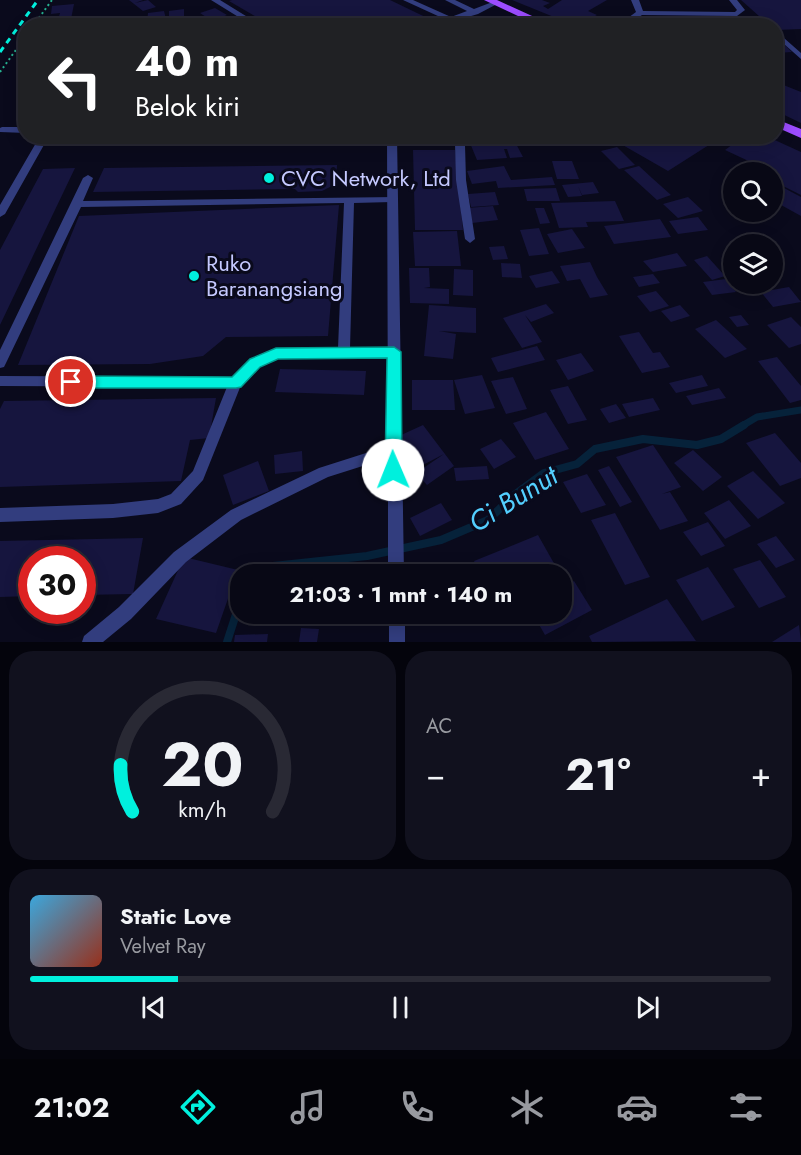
<!DOCTYPE html>
<html lang="id">
<meta charset="utf-8">
<style>
:root{--surface:#080815;--page:#11111e;--text:#f1f3f6;--muted:#989aa0;--line:#292934;--accent:#00f0dd}
body{margin:0;font-family:Jost,sans-serif;background:var(--page);color:var(--text);height:100vh;display:flex;flex-direction:column;font-size:22px;white-space:nowrap}
*{box-sizing:border-box;margin:0}
p{font-size:20px;color:var(--muted)}
.icon{flex:none;width:33px;height:33px;fill:none;stroke:currentColor;stroke-width:2;stroke-linecap:round;stroke-linejoin:round}
.map{position:relative;height:642px;overflow:hidden}
.drawer{display:flex;flex-direction:column;gap:9px;padding:9px;background:#04040c;flex:1}
.drawer>*{flex:none}
.banner{position:absolute;left:18px;top:18px;width:765px;height:126px;border-radius:24px;box-shadow:0 3px 15px #0003,0 0 0 2px var(--line);background:#202124;color:#fff;overflow:hidden}
.controls{position:absolute;left:723px;top:162px;display:grid;gap:12px}
.controls a{display:grid;place-items:center;width:60px;height:60px;border-radius:50%;background:var(--surface);box-shadow:0 3px 15px #0003,0 0 0 2px var(--line);font-size:30px}
.speed{position:absolute;left:18px;top:546px;display:flex;gap:12px;font-size:30px;font-weight:700;text-align:center}
.speed>*{display:grid;place-content:center;width:78px;height:78px;border-radius:50%;background:var(--surface);box-shadow:0 3px 15px #0003,0 0 0 2px var(--line);line-height:1}
.speed .limit{border:9px solid #d22;background:#fff;color:#111}
.pin{position:absolute;display:grid;place-items:center;width:51px;height:51px;color:#fff;margin:-26px;border:3px solid #fff;border-radius:50%;box-shadow:0 2px 6px #0007}
.me{position:absolute;width:66px;margin:-33px;rotate:359deg;stroke-linejoin:round;filter:drop-shadow(0 0 4px #0008)}
.turn{display:flex;align-items:center;gap:21px;height:126px;padding:0 18px;font-size:27px}
.turn .icon{width:78px;height:78px;stroke-width:2.5}
.turn b{display:block;font-size:42px;line-height:51px}
.big{font-size:45px;font-weight:700;line-height:1.1}
.drawer .tile{flex:1;display:flex;flex-direction:column;justify-content:center;gap:9px;min-width:0;padding:0 21px;border-radius:24px;background:var(--page)}
.drawer .dial{align-items:center;gap:0}
.dial svg{height:156px;overflow:visible;fill:none;stroke:var(--line);stroke-width:7;stroke-linecap:round;text-anchor:middle}
.dial text{fill:var(--text);stroke:none}
.song{display:flex;align-items:center;gap:18px}
.cover{width:72px;height:72px;border-radius:9px;background:linear-gradient(135deg,hsl(200 70% 55%),hsl(10 70% 35%))}
.played{height:6px;border-radius:3px;background:linear-gradient(90deg,var(--accent) 20%,var(--line) 20%)}
.keys{display:flex;justify-content:space-around;direction:ltr}
.heat{display:flex;justify-content:space-between;align-items:center;font-size:33px;direction:ltr}
.drawer .tiles{flex:1;display:grid;gap:9px;grid-template-columns:1fr 1fr}
.tile:last-child{grid-column:span 2}
.trip{position:absolute;left:230px;top:564px;width:342px;height:60px;border-radius:24px;background:var(--surface);box-shadow:0 3px 15px #0003,0 0 0 2px var(--line);font-weight:700;line-height:60px;text-align:center}
.menu{display:flex;height:96px;justify-content:space-around;align-items:center;background:#030308;color:var(--muted)}
.menu .icon{width:42px;height:42px}
.menu .current{color:var(--accent)}
.menu b{font-size:27px;color:var(--text)}
.map>svg:first-child{display:block}
</style>
<div class="map">
<svg width="801" height="642" viewBox="0 0 801 642">
<rect width="100%" height="100%" fill="#0a0a1c"/>
<g fill="none" stroke-linecap="round" stroke-linejoin="round">
<path stroke="#06223a" stroke-width="7" d="M742 426 757 417 801 410"/>
<path stroke="#06223a" stroke-width="8" d="M252 574 273 566 367 556 441 540 488 520 513 496 544 473 577 464 595 449 643 439 697 445 721 439 744 425
M227 642 240 602"/>
</g>
<path fill="#16153e" d="M129 0H143L135 3 148 0 156 7 143 11Z
M232 0H390L444 26H272L229 1Z
M512 0H542L550 3 543 6 548 9 562 0H607L588 11 597 15 576 26Z
M741 0H801V29L776 30V26H770Z
M74 4 71 19 58 20 60 13 51 14 52 6Z
M215 8 227 15 212 21 200 13Z
M184 9V26H169V11Z
M164 11 166 19 147 22 148 13Z
M686 19 692 25 654 26 662 21Z
M776 37 792 52 776 53Z
M776 82 801 92V123L776 111Z
M412 136H454L455 141H412Z
M605 136 610 143 588 146 583 138Z
M607 136H723L668 171Z
M744 136H766L801 152V195L779 184 772 188V172L725 150Z
M531 137H544L547 146H534Z
M514 140 523 157 510 158 507 149H504L507 158 477 160 470 143Z
M617 147 635 165 619 169 601 151Z
M413 150H455L463 230H415Z
M552 161H572L579 179H557Z
M337 165 336 184 322 191 298 192 295 189 93 192 104 168Z
M504 166 511 180 552 177 555 185 498 188 496 181 472 184 467 171Z
M639 166 652 178 671 195 657 200 624 170Z
M75 168 0 325V250L43 169Z
M593 182 599 193 582 195 578 186 582 196 568 197 562 185Z
M556 188 560 201H527L524 189Z
M784 188 801 197V216L772 200V196Z
M495 192 499 205 471 207 468 194Z
M688 197 703 211 678 218 663 204Z
M615 201 624 221 586 222 588 227 559 228 551 203Z
M339 205 328 336 226 337 203 356 150 364 18 365 79 216Z
M493 206 498 220 472 223 467 208Z
M535 208H544L550 223 540 224Z
M698 217 708 230 678 234 669 221Z
M660 219 671 237 614 244 604 226Z
M539 228 549 254 529 256 520 230Z
M572 229 585 248 558 253 547 234Z
M457 231 461 266H415L413 232Z
M504 246 508 259 493 260 489 247Z
M677 253 687 266 653 272 643 261Z
M707 256 725 276 712 280 694 260Z
M590 262 597 277 608 295 590 298 580 279 567 281 560 266Z
M501 263 520 264 522 278 502 277Z
M409 268H429L430 287 424 288 449 289V304L410 303Z
M454 269 473 270V296L453 295Z
M552 271 560 283 536 288 529 276Z
M653 274 660 283 639 287 633 277Z
M726 279 736 292 712 295 703 282Z
M789 287 801 302 773 307 761 292Z
M656 291 669 306 650 312 637 296Z
M546 304 554 313 531 322 525 315 542 342 522 348 503 318Z
M429 305 476 308V333L439 331 456 334 453 359 424 356Z
M680 305 690 316 671 322 661 311Z
M741 315 749 325 737 327 729 317Z
M791 317 801 327V344L789 348 767 325Z
M716 320 727 330 747 349 725 358 695 329Z
M639 332 653 353 660 352 670 367 642 373 619 336Z
M537 346 545 360 498 372 491 358Z
M581 353 594 371 568 380 556 360Z
M777 357 801 386V400L790 403 758 361Z
M280 369 366 371 364 395 275 392Z
M482 375 495 408 465 414 454 380Z
M702 375 708 386 676 393 669 383Z
M513 377 527 409 506 414 491 381Z
M412 380H453L455 410H412Z
M568 386 587 420 568 424 550 390Z
M719 388 726 398 692 405 686 396Z
M216 398 209 438 190 440 181 481 0 487V409L4 401Z
M653 398 660 410 629 417 622 404Z
M616 404 626 418 609 423 600 409Z
M546 412 569 449 535 460 513 423Z
M423 425 454 466 427 485 416 473 444 454 419 467 399 436Z
M775 433 801 463V478L780 486 746 443Z
M501 439 516 457 494 469 480 449Z
M653 445 681 487 662 494 670 492 688 521 660 530 616 457Z
M693 450 722 477 703 491 674 463Z
M302 451 303 471 275 474 274 455Z
M258 461 269 491 233 505 223 475Z
M487 466 489 479 456 481 454 468Z
M609 466 632 502 620 507 598 470Z
M753 471 785 503 758 519 727 486Z
M587 474 606 505 581 513 563 482Z
M729 500 751 526 725 539 704 513Z
M441 503 452 520 420 536 410 518Z
M615 513 633 546 650 577 625 585 591 520Z
M708 522 725 546 701 556 683 532Z
M538 535 560 574H480L474 561Z
M776 536 795 560 776 568 757 544Z
M143 538 133 594 82 595V560H32V596L0 597V541Z
M184 557 238 570 216 633 156 619Z
M760 560 786 597 759 608 733 569Z
M708 567 735 607 702 621 676 580Z
M574 581 592 610 545 635 533 614H561V588Z
M667 599 696 641 592 642 589 636Z
M799 625 801 642H772Z
M301 628 319 629 317 642H299Z
M268 634 267 642H234L235 635Z"/>
<g fill="none" stroke-linecap="round" stroke-linejoin="round">
<path stroke="#26b291" stroke-width="2" stroke-dasharray="2 3" stroke-linecap="butt" d="M33 26 52 0
M0 72 26 36"/>
<path fill="#323d7e" fill-rule="evenodd" d="M403 0H413L451 17 467 11 445 0H455L474 9 495 1 499 3 478 14 451 22Z
M631 0H639L643 11 735 12 737 10 729 0H737L745 10 737 16 642 15 626 26H617L636 12Z
M88 175 93 178 83 201 396 197V201L392 202 354 203 350 348 394 347 398 349 400 352 398 355 278 358 259 367 241 385 203 480 181 504 158 513 113 518 0 522V508L113 504 158 499 171 494 193 471 227 387 0 386V376L233 377 251 359 277 348H338L344 203 81 207 6 363 4 367 0 368V350L83 178Z"/>
<path fill="#323d7e" fill-rule="evenodd" d="M211 0H220L262 26H253Z
M523 14 530 16 512 26H502Z
M756 22 769 26H739Z
M776 31 801 53V59L776 37Z
M26 127V133L0 132V128L2 127Z
M40 136H49L5 214 0 217V205Z
M387 136H397L404 574H388V458L328 477 241 520 186 562 131 619 103 642H82L84 636 119 607 174 552 231 510 319 468 388 446Z
M464 136H474L465 145 466 180 475 239 470 243 465 239 456 180 455 144Z
M389 614H405V642H389Z"/>
<path fill="#9c4cff" fill-rule="evenodd" d="M484 0H497L554 26H539Z
M776 119 801 129V138L776 127Z"/>
<path stroke="#00f0dd" stroke-width="3" stroke-dasharray="6 5" stroke-linecap="butt" d="M0 52 38 0"/>
</g>
<path fill="#00f0dd" stroke="#009c90" stroke-width="1.5" d="M394 347 401 352 402 470 399 475 393 477 388 475 385 470 387 358 278 359 260 367 241 387 236 388H71L65 386 63 382 65 378 71 376 232 377 250 359 276 348Z"/>
<g fill="#00f0dd" stroke="#0a0a1c" stroke-width="2">
<circle cx="269" cy="178" r="6"/>
<circle cx="194" cy="276" r="6"/>
</g>
<g text-anchor="middle" dominant-baseline="central" stroke-width="6" stroke-linejoin="round" paint-order="stroke">
<g font-size="22" fill="#c5c9ff" stroke="#0a0a1c" text-anchor="start">
<text x="281" y="178">CVC Network, Ltd</text>
<text x="206" y="263">Ruko<tspan x="206" dy="25">Baranangsiang</tspan></text>
</g>
<g font-size="28" font-style="italic" fill="#53cfff" stroke="#0a0a1c">
<text transform="translate(513 499) rotate(-32)">Ci Bunut</text>
</g>
</g>
</svg>
<div class="controls">
<a><svg class="icon" aria-label="search" viewBox="0 0 24 24"><circle cx="10" cy="10" r="6"/><path d="M15 15l6 6"/></svg></a>
<a><svg class="icon" aria-label="layers" viewBox="0 0 24 24"><path d="M12 4l9 5-9 5-9-5zM3 14l9 5 9-5"/></svg></a>
</div>
<div class="speed"><div class="limit">30</div></div>
<div class="pin" style="left:71px;top:382px;background:#d93025"><svg class="icon" aria-label="arrive" viewBox="0 0 24 24"><path d="M6 21V4h12l-3 4 3 4H6"/></svg></div>
<svg class="me" style="left:393px;top:470px" viewBox="-20 -20 40 40"><circle r="19" fill="#fff"/><path d="M0-13L10 11 0 6-10 11z" fill="#00f0dd"/></svg>
<div class="trip">21:03 · 1 mnt · 140 m</div>
<div class="banner">
<div class="turn"><svg class="icon" aria-label="left" viewBox="0 0 24 24"><path d="M17 20v-9H6M10 6l-5 5 5 5"/></svg><div><b>40 m</b>Belok kiri</div></div>
</div>
</div>
<section class="drawer">
<div class="tiles">
<div class="tile dial"><svg viewBox="0 0 100 80">
<path d="M14 69A42 42 0 1 1 86 69"/>
<path d="M14 69A42 42 0 0 1 8 45" stroke="#00f0dd"/>
<text x="50" y="56" font-size="32" font-weight="700">20</text>
<text x="50" y="72" font-size="11">km/h</text>
</svg></div>
<div class="tile"><p>AC</p>
<div class="heat"><a>−</a><b class="big">21°</b><a>+</a></div>
</div>
<div class="tile">
<div class="song"><i class="cover"></i><div><b>Static Love</b><p>Velvet Ray</p></div></div>
<div class="played"></div>
<div class="keys"><svg class="icon" aria-label="previous" viewBox="0 0 24 24"><path d="M18 5L8 12l10 7zM5 5v14"/></svg><svg class="icon" aria-label="pause" viewBox="0 0 24 24"><path d="M8 5v14M16 5v14"/></svg><svg class="icon" aria-label="next" viewBox="0 0 24 24"><path d="M6 5l10 7-10 7zM19 5v14"/></svg></div>
</div>
</div>
</section>
<nav class="menu">
<b>21:02</b>
<svg class="icon current" aria-label="directions" viewBox="0 0 24 24"><path d="M12 3l9 9-9 9-9-9zM9 14v-3h6M13 9l2 2-2 2"/></svg>
<svg class="icon" aria-label="music" viewBox="0 0 24 24"><path d="M9 18V5l10-2v13"/><circle cx="6" cy="18" r="3"/><circle cx="16" cy="16" r="3"/></svg>
<svg class="icon" aria-label="phone" viewBox="0 0 24 24"><path d="M5 4h4l2 5-3 2q2 4 5 5l2-3 5 2v4C11 20 4 13 5 4z"/></svg>
<svg class="icon" aria-label="climate" viewBox="0 0 24 24"><path d="M12 3v18M4 7l16 10M4 17L20 7"/></svg>
<svg class="icon" aria-label="car" viewBox="0 0 24 24"><path d="M5 17H2v-5l4-1 3-4h7l3 4 3 1v5h-3M9 17h6M6 11h13"/><circle cx="7" cy="17" r="2"/><circle cx="17" cy="17" r="2"/></svg>
<svg class="icon" aria-label="filters" viewBox="0 0 24 24"><path d="M4 7h16M4 17h16"/><circle cx="9" cy="7" r="2"/><circle cx="15" cy="17" r="2"/></svg>
</nav>
